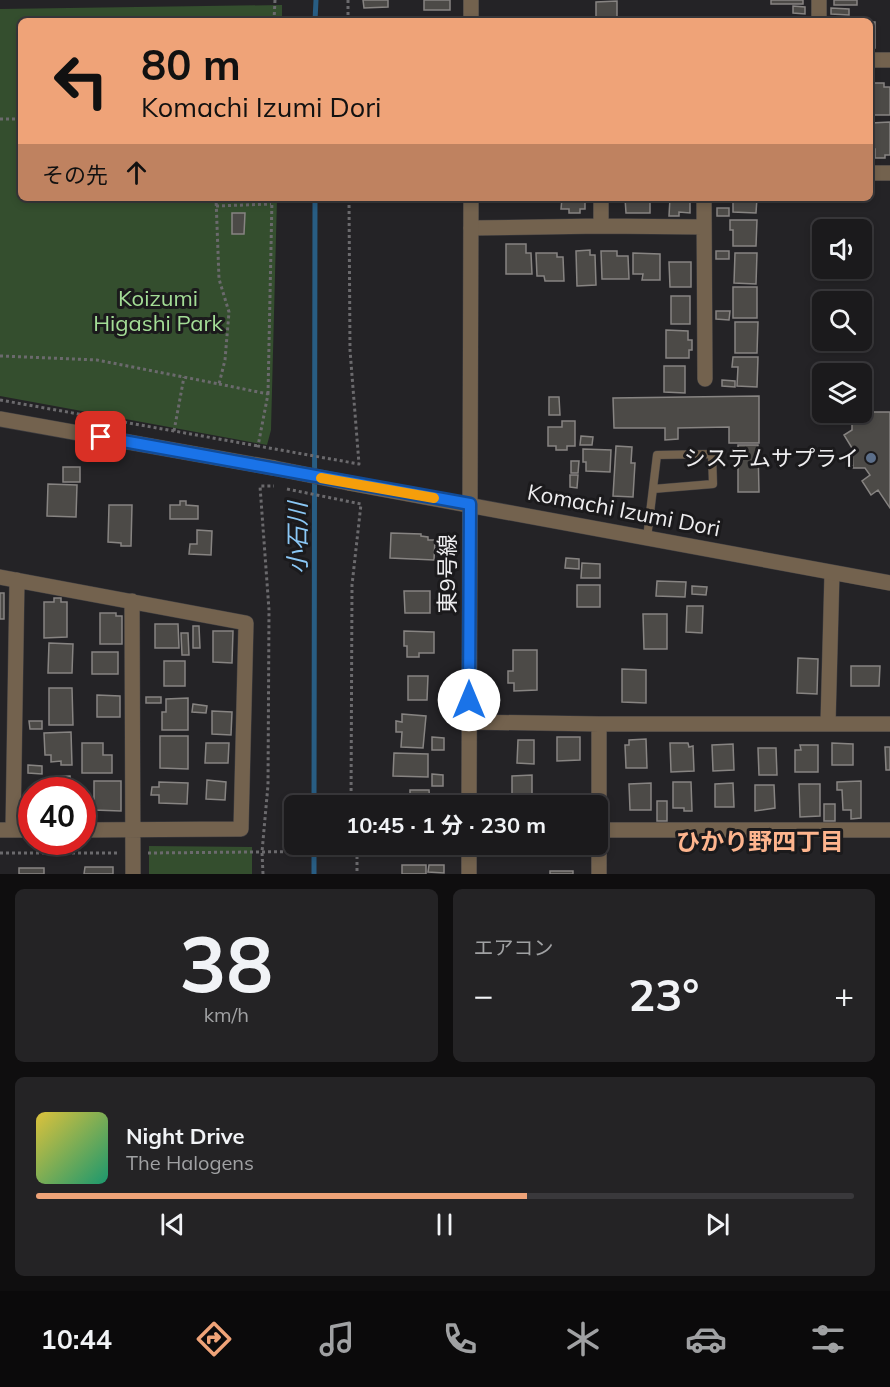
<!DOCTYPE html>
<html lang="ja">
<meta charset="utf-8">
<style>
:root{--surface:#1b1a1c;--page:#242325;--text:#f1f3f6;--muted:#a0a1a3;--line:#39383b;--accent:#efa378}
body{margin:0;font-family:Mulish,"Noto Sans JP",sans-serif;background:var(--page);color:var(--text);height:100vh;display:flex;flex-direction:column;font-size:22px;white-space:nowrap}
*{box-sizing:border-box;margin:0}
p{font-size:20px;color:var(--muted)}
.icon{flex:none;width:33px;height:33px;fill:none;stroke:currentColor;stroke-width:2;stroke-linecap:round;stroke-linejoin:round}
.map{position:relative;height:874px;overflow:hidden}
.drawer{display:flex;flex-direction:column;gap:15px;padding:15px;background:#0f0e0f;flex:1}
.drawer>*{flex:none}
.guide{position:absolute;left:18px;top:18px;width:855px;height:183px;border-radius:9px;box-shadow:0 3px 9px #0003,0 0 0 2px var(--line);background:#efa378;color:#111;overflow:hidden}
.tools{position:absolute;left:812px;top:219px;display:grid;gap:12px}
.tools a{display:grid;place-items:center;width:60px;height:60px;border-radius:9px;background:var(--surface);box-shadow:0 3px 9px #0003,0 0 0 2px var(--line);font-size:30px}
.speed{position:absolute;left:18px;top:777px;display:flex;gap:12px;font-size:30px;font-weight:700;text-align:center}
.speed>*{display:grid;place-content:center;width:78px;height:78px;border-radius:50%;background:var(--surface);box-shadow:0 3px 9px #0003,0 0 0 2px var(--line);line-height:1}
.speed .limit{border:9px solid #d22;background:#fff;color:#111}
.pin{position:absolute;display:grid;place-items:center;width:51px;height:51px;color:#fff;margin:-26px;border-radius:12px;box-shadow:0 3px 9px #0006}
.me{position:absolute;width:66px;margin:-33px;rotate:0deg;stroke-linejoin:round;filter:drop-shadow(0 0 4px #0008)}
.turn{display:flex;align-items:center;gap:21px;height:126px;padding:0 24px;font-size:27px}
.turn .icon{width:78px;height:78px;stroke-width:2.5}
.turn b{display:block;font-size:42px;line-height:51px}
.then{display:flex;align-items:center;height:57px;padding:0 24px;background:#0003;gap:12px;font-size:22px}
.big{font-size:45px;font-weight:700;line-height:1.1}
.drawer .card{flex:1;display:flex;flex-direction:column;justify-content:center;gap:9px;min-width:0;padding:0 21px;border-radius:9px;background:var(--page)}
.drawer .dial{align-items:center;gap:0}
.dial b{font-size:78px;line-height:1}
.song{display:flex;align-items:center;gap:18px}
.cover{width:72px;height:72px;border-radius:9px;background:linear-gradient(135deg,hsl(50 70% 55%),hsl(160 70% 35%))}
.played{height:6px;border-radius:3px;background:linear-gradient(90deg,var(--accent) 60%,var(--line) 60%)}
.keys{display:flex;justify-content:space-around;direction:ltr}
.heat{display:flex;justify-content:space-between;align-items:center;font-size:33px;direction:ltr}
.drawer .tiles{flex:1;display:grid;gap:15px;grid-template-columns:1fr 1fr}
.card:last-child{grid-column:span 2}
.trip{position:absolute;left:284px;top:795px;width:324px;height:60px;border-radius:9px;background:var(--surface);box-shadow:0 3px 9px #0003,0 0 0 2px var(--line);font-weight:700;line-height:60px;text-align:center}
.dock{display:flex;height:96px;justify-content:space-around;align-items:center;background:#0b0a0b;color:var(--muted)}
.dock .icon{width:42px;height:42px}
.dock .on{color:var(--accent)}
.dock b{font-size:27px;color:var(--text)}
.map>svg:first-child{display:block}
</style>
<div class="map">
<svg width="890" height="874" viewBox="0 0 890 874">
<rect width="100%" height="100%" fill="#242326"/>
<path fill="#344e2e" d="M282 5V21H21V198H277L271 430 267 445 0 396V9Z
M149 846 252 847V874H149Z"/>
<g fill="none" stroke-linecap="round" stroke-linejoin="round">
<path stroke="#285d83" stroke-width="5" d="M315 21 316 0
M314 806 315 198
M314 874V844"/>
</g>
<path fill="#4c4a47" stroke="#878482" stroke-width="1.5" d="M363 0H388V7L364 8Z
M424 0H450V10H424Z
M771 0H803V4H771Z
M834 0H857V5H834Z
M617 1V21H596V2Z
M793 6 805 7V14L793 13Z
M831 8 849 9V15L831 14Z
M830 17H848V21H830Z
M870 22H875V48H870Z
M874 83H884V87H890V115H870V87H874Z
M890 122V155H885V158H875V149H872L871 123Z
M562 198H585V209H580V213H569V209H561Z
M625 198H650V213H626Z
M670 198H690V213L679 212V216H669Z
M733 198H757L756 213 733 212Z
M717 208H729V216H717Z
M232 213H245L244 234H232Z
M730 220H757L756 246H733V230H730Z
M506 244H526V253H531L532 274H506Z
M590 250V255H595L596 285 577 286 576 251Z
M601 251H617V256H628L629 279H602Z
M716 251H729V259H716Z
M536 253H557V257H563L564 281H545L544 276H537Z
M633 253 660 254V280H642L643 274H633Z
M735 253H757L756 284 734 283Z
M669 262H691V287H670Z
M733 287H757V318H733Z
M671 296H690V324H671Z
M716 311H730L729 320 716 319Z
M735 322H758L757 353H735Z
M666 330 688 331V340H692V350H689V358H666Z
M733 357H758L757 387 737 386 738 367H732Z
M664 366H685V393L664 392Z
M722 380 735 381V387L722 386Z
M759 396V443H729V427L678 428V439L665 440V428H614L613 398Z
M549 397H559L560 415H549Z
M863 412H890V508L878 490 871 495 862 481 870 475 865 468H853L852 448 844 435 852 430V421H863Z
M562 421H575V446H567V450H556V446H548V427H562Z
M581 436 593 437 592 445H580Z
M738 445H758L759 492H738Z
M616 446 632 447 631 463H635L633 497 613 496Z
M583 449 611 450 610 472 586 471V462H583Z
M571 461H579L578 473H571Z
M63 467H80V482H63Z
M570 475H578L577 488 570 487Z
M48 484 77 485 76 517 47 516Z
M180 501H186V505L198 506V519H170V505H180Z
M109 505H132L131 546H121V543L108 542Z
M197 530 212 531 211 555 189 554 190 544H197Z
M391 533 421 534V536L428 537V540H435L434 560 390 558Z
M566 558 579 559V569L565 568Z
M582 563 600 564V578H581Z
M657 581 686 582 685 597 656 596Z
M577 585H600V607H577Z
M692 586 707 587 706 595 692 594Z
M404 591H430V613H405Z
M0 593H4V619H0Z
M54 598H61V602H67V637L44 638V602H54Z
M687 606H703L702 633 686 632Z
M100 613H116V616H122V644H100Z
M643 614H667V649H644Z
M155 624H178L179 648H155Z
M193 626H199L200 648H193Z
M213 631H233L232 663 213 662Z
M404 631 434 632V653H419V657H407V646H404Z
M181 633H188L189 655H182Z
M49 643 73 644 72 673H48Z
M513 650H537V690L514 691V683H508V671H513Z
M92 652H118V674H92Z
M798 658 818 659 817 694 797 693Z
M164 661H185V686H164Z
M851 666H880L879 686H851Z
M622 669 646 670V703L622 702Z
M408 676H428L427 700H408Z
M49 688H72L73 725H49Z
M97 695 120 696V717H97Z
M146 697H161V703H146Z
M188 698V730H162V712H166V699Z
M193 704 207 706 206 713 192 712Z
M212 711 232 712 231 735 212 734Z
M402 714 426 716 423 748 401 747 402 732H396V721L402 722Z
M29 721H42V729H30Z
M71 732 72 765H61V761L51 762V755H45L44 733Z
M160 736H188V769L160 768Z
M432 737 444 738V750H432Z
M557 737H580V760L557 761Z
M646 739 647 768H626L625 745H629V740Z
M518 740H534V764L517 763Z
M82 743H103V755H112V773H82Z
M206 743H229L228 763H205Z
M670 743H688L689 747 693 746 694 771 671 772Z
M832 743 853 744V765H832Z
M733 744 734 770 713 771 712 745Z
M800 745H818V772H795V750H801Z
M885 747H890V770H886Z
M758 748H776L777 775H759Z
M394 753 428 754V777L393 776Z
M28 765 42 766V774L28 773Z
M432 774 443 775V786H432Z
M532 775V802H512V776Z
M70 776 71 790H49V777Z
M207 780 226 782 225 800 206 799Z
M94 781H121V811L94 810Z
M861 781V818L851 819V810H843L842 790H837V782Z
M159 782 188 783 187 804 159 803V795H151L152 787H159Z
M673 782H691L692 811H684V808H673Z
M651 783V810H630L629 784Z
M733 783 734 807H715V784Z
M799 784H820V816L800 817Z
M755 785H774L775 808 755 811Z
M410 790H429L430 806H410Z
M657 801H667V821H657Z
M824 804H835V821H824Z
M402 865H426V874H402Z
M429 865H444V873L428 872Z
M85 867H113V874H84Z
M19 868H44V874H19Z
M550 871H573V874H550Z"/>
<g fill="none" stroke-linecap="round" stroke-linejoin="round">
<defs>
<path id="service" d="M647 538 657 455 712 454 713 484 653 489"/>
<path id="minor" d="M819 0V21
M870 60H890
M870 173H890
M601 198V226
M704 198 705 379
M471 228 601 226 704 227
M274 468 349 483
M0 577 246 623 241 829 82 830
M132 601 133 874
M469 722 599 724H890
M828 723 832 573
M599 724V874
M0 830H32
M13 830 17 580
M599 830H890"/>
<path id="tertiary" d="M471 0V21
M0 419 274 468
M349 483 890 583
M469 806 471 198
M469 844V874"/>
</defs>
<use href="#service" stroke="#403f42" stroke-width="9"/>
<use href="#minor" stroke="#403f42" stroke-width="16"/>
<use href="#tertiary" stroke="#403f42" stroke-width="16"/>
<path stroke="#6b6a6d" stroke-width="3" stroke-dasharray="3 3" stroke-linecap="butt" d="M348 0V21
M274 21 275 0
M0 119H21
M216 206 271 204
M0 356 97 360 219 384 225 360 229 312 219 279 216 198
M219 384 268 394 258 446 359 464 350 350 349 198
M268 394 272 198
M0 400 258 446
M174 431 184 377
M287 489 361 504 352 585 351 806
M357 844V874
M0 853H117
M148 853 357 851 452 855
M263 874 262 852 268 785 269 610 260 486H274"/>
<use href="#service" stroke="#73624e" stroke-width="8"/>
<use href="#minor" stroke="#73624e" stroke-width="15"/>
<use href="#tertiary" stroke="#73624e" stroke-width="15"/>
</g>
<g fill="none" stroke-linecap="round" stroke-linejoin="round">
<defs>
<path id="route" d="M101 437 470 504 469 700"/>
</defs>
<use href="#route" stroke="#114b97" stroke-width="15"/>
<use href="#route" stroke="#1a73e8" stroke-width="10"/>
<path stroke="#f59e0b" stroke-width="10" d="M321 478 434 498"/>
</g>
<circle fill="#5c6f8a" stroke="#1b1a1c" stroke-width="2" cx="871" cy="458" r="6"/>
<g text-anchor="middle" dominant-baseline="central" stroke-width="6" stroke-linejoin="round" paint-order="stroke">
<g font-size="22" fill="#a3dd96" stroke="#1b1a1c">
<text x="158" y="298">Koizumi<tspan x="158" dy="25">Higashi Park</tspan></text>
</g>
<g font-size="22" fill="#eeedef" stroke="#1b1a1c" text-anchor="end">
<text x="859" y="458">システムサプライ</text>
</g>
<g font-size="22" fill="#eeedef" stroke="#1b1a1c">
<text transform="translate(624 510) rotate(11)">Komachi Izumi Dori</text>
<text transform="translate(447 574) rotate(-90)">東9号線</text>
</g>
<g font-size="24" font-style="italic" fill="#8bc8f6" stroke="#1b1a1c">
<text transform="translate(297 538) rotate(-90)">小石川</text>
</g>
<g font-size="24" font-weight="bold" fill="#feb58e" stroke="#1b1a1c">
<text x="760" y="841">ひかり野四丁目</text>
</g>
</g>
</svg>
<div class="tools">
<a><svg class="icon" aria-label="sound" viewBox="0 0 24 24"><path d="M4 9h4l5-4v14l-5-4H4zM17 9q2 3 0 6"/></svg></a>
<a><svg class="icon" aria-label="search" viewBox="0 0 24 24"><circle cx="10" cy="10" r="6"/><path d="M15 15l6 6"/></svg></a>
<a><svg class="icon" aria-label="layers" viewBox="0 0 24 24"><path d="M12 4l9 5-9 5-9-5zM3 14l9 5 9-5"/></svg></a>
</div>
<div class="speed"><div class="limit">40</div></div>
<div class="pin" style="left:101px;top:437px;background:#d93025"><svg class="icon" aria-label="arrive" viewBox="0 0 24 24"><path d="M6 21V4h12l-3 4 3 4H6"/></svg></div>
<svg class="me" style="left:469px;top:700px" viewBox="-20 -20 40 40"><circle r="19" fill="#fff"/><path d="M0-13L10 11 0 6-10 11z" fill="#1a73e8"/></svg>
<div class="trip">10:45 · 1 分 · 230 m</div>
<div class="guide">
<div class="turn"><svg class="icon" aria-label="left" viewBox="0 0 24 24"><path d="M17 20v-9H6M10 6l-5 5 5 5"/></svg><div><b>80 m</b>Komachi Izumi Dori</div></div>
<div class="then">その先<svg class="icon" aria-label="ahead" viewBox="0 0 24 24"><path d="M12 20V5M6 11l6-6 6 6"/></svg></div>
</div>
</div>
<section class="drawer">
<div class="tiles">
<div class="card dial"><b>38</b><p>km/h</p></div>
<div class="card"><p>エアコン</p>
<div class="heat"><a>−</a><b class="big">23°</b><a>+</a></div>
</div>
<div class="card">
<div class="song"><i class="cover"></i><div><b>Night Drive</b><p>The Halogens</p></div></div>
<div class="played"></div>
<div class="keys"><svg class="icon" aria-label="previous" viewBox="0 0 24 24"><path d="M18 5L8 12l10 7zM5 5v14"/></svg><svg class="icon" aria-label="pause" viewBox="0 0 24 24"><path d="M8 5v14M16 5v14"/></svg><svg class="icon" aria-label="next" viewBox="0 0 24 24"><path d="M6 5l10 7-10 7zM19 5v14"/></svg></div>
</div>
</div>
</section>
<nav class="dock">
<b>10:44</b>
<svg class="icon on" aria-label="directions" viewBox="0 0 24 24"><path d="M12 3l9 9-9 9-9-9zM9 14v-3h6M13 9l2 2-2 2"/></svg>
<svg class="icon" aria-label="music" viewBox="0 0 24 24"><path d="M9 18V5l10-2v13"/><circle cx="6" cy="18" r="3"/><circle cx="16" cy="16" r="3"/></svg>
<svg class="icon" aria-label="phone" viewBox="0 0 24 24"><path d="M5 4h4l2 5-3 2q2 4 5 5l2-3 5 2v4C11 20 4 13 5 4z"/></svg>
<svg class="icon" aria-label="climate" viewBox="0 0 24 24"><path d="M12 3v18M4 7l16 10M4 17L20 7"/></svg>
<svg class="icon" aria-label="car" viewBox="0 0 24 24"><path d="M5 17H2v-5l4-1 3-4h7l3 4 3 1v5h-3M9 17h6M6 11h13"/><circle cx="7" cy="17" r="2"/><circle cx="17" cy="17" r="2"/></svg>
<svg class="icon" aria-label="filters" viewBox="0 0 24 24"><path d="M4 7h16M4 17h16"/><circle cx="9" cy="7" r="2"/><circle cx="15" cy="17" r="2"/></svg>
</nav>
